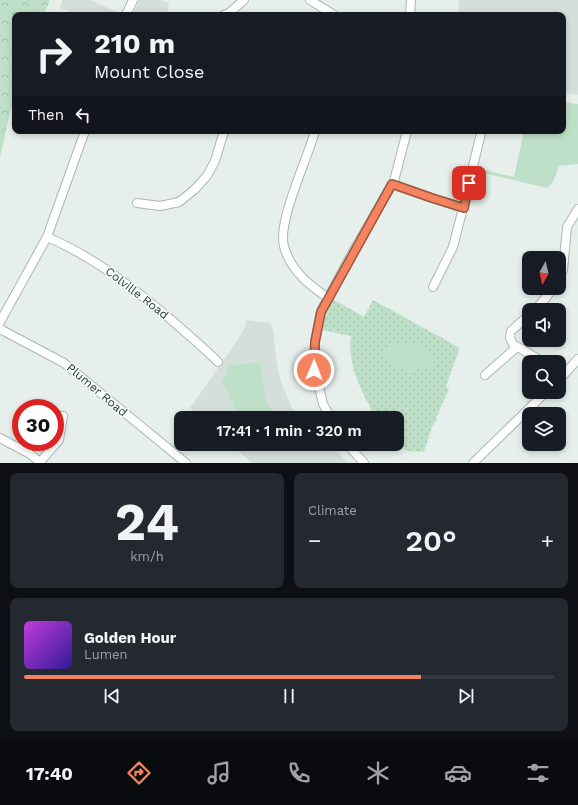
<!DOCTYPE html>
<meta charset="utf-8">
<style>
:root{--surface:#171b24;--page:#242831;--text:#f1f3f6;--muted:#9ea1a6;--line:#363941;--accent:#f4845f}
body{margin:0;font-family:"Work Sans",sans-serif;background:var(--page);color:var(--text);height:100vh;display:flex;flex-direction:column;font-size:15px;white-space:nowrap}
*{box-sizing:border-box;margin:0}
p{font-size:13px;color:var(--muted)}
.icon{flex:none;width:22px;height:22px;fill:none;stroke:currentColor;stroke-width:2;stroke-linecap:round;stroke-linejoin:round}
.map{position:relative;height:463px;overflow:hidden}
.sheet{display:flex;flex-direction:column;gap:10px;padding:10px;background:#0d0f14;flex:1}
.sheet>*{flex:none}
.guide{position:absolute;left:12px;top:12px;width:554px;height:122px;border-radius:8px;box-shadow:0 2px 6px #0003;background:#171b24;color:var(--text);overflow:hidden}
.needle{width:26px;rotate:188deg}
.fabs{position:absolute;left:522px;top:251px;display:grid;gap:8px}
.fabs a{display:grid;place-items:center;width:44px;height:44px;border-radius:8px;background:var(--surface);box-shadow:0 2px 6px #0003;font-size:20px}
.speed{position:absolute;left:12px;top:399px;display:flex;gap:8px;font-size:20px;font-weight:700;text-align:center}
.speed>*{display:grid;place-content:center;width:52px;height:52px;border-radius:50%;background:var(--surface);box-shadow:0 2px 6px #0003;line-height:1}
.speed .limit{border:6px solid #d22;background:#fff;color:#111}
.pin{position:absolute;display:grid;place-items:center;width:34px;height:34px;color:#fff;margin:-17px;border-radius:8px;box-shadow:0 2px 6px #0006}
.me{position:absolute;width:44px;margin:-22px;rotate:1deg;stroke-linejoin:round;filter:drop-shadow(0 0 3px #0008)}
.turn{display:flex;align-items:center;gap:14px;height:84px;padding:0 16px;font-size:18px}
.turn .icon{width:52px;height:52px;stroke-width:2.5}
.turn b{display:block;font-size:28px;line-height:34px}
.then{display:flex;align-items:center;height:38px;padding:0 16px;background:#0003;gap:8px;font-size:15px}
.big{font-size:30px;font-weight:600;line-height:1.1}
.sheet .card{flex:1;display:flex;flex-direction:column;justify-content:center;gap:6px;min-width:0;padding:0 14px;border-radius:8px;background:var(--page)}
.sheet .dial{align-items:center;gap:0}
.dial b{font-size:52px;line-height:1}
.song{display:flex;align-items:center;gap:12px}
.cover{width:48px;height:48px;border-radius:6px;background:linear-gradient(135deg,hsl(290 70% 55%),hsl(250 70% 35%))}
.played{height:4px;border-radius:2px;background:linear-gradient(90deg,var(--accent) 75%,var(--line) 75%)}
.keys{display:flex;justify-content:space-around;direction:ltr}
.heat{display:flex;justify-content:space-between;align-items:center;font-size:22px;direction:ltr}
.sheet .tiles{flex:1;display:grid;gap:10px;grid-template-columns:1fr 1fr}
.card:last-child{grid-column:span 2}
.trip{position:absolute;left:174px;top:411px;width:230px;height:40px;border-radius:8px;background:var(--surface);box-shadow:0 2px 6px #0003;font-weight:600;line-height:40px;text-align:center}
.tabs{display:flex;height:64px;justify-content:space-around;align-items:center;background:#090b0e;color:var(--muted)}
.tabs .icon{width:28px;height:28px}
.tabs .on{color:var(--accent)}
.tabs b{font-size:18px;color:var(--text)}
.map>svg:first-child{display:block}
</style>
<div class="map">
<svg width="578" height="463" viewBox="0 0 578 463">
<defs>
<pattern id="grass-dots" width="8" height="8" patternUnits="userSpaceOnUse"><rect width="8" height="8" fill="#bfe0c8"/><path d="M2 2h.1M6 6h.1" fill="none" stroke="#a4c1ad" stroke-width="1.8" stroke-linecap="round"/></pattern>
<pattern id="forest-crowns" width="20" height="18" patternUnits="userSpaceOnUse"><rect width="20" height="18" fill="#bfe0c8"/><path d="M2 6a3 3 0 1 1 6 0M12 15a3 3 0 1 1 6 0" fill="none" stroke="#a4c1ad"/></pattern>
</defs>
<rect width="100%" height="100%" fill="#e6efeb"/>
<path fill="#d4dfda" d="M62 0H90L119 13 118 15H80L60 8Z
M139 0H161L169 3 167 15H133Z
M459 0H578V95L563 92V15H458Z
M246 320 270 323 273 330 277 364 281 382 292 408 299 418H201L190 408 237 341 246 325Z
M230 444H328L349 463H252Z"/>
<path fill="url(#grass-dots)" d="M333 299 364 317 373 300 460 348 446 386 449 389 436 418 437 419 432 427 424 452 406 451 397 441V418H376C362 391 347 367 351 336L322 330 327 310Z"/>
<path fill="url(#forest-crowns)" d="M0 0H50L44 15H15V91L0 157Z"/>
<path fill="#bfe0c8" d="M563 102 578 104V164L559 166 553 182 547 188 479 172V169L514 177 524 131H563Z
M390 342 415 344 437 356 431 369 419 365 413 374 382 360Z
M260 362 266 403 278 418H240L222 382 230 366Z"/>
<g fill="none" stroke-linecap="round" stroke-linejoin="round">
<defs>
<path id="minor" d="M310 0 334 15
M126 15 133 0
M224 15 229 13 244 0
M410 15 411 0
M315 131C308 158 277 222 284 246 290 270 309 285 328 298
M392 184 432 198 463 208 453 247 433 287
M137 203 160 206 179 202 194 190 207 176 215 161 224 131
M463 208 481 133
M47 237C92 256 131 286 168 317 185 332 202 346 218 362
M559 277 563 270 567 227 578 209
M535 310 549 294 553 288
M529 315 511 331 510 338 513 344 543 362
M0 322 47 237 85 131
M0 329 64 363 186 463
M485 375 517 347
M559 380 578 359
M331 418 323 404 315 370V342L321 311 354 250 394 181 407 131
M0 438 30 454 41 463
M347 444 364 463
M40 462 59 440 63 416
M473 463 546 392"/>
</defs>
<use href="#minor" stroke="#a8b8b2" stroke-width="10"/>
<use href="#minor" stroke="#fff" stroke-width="8"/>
</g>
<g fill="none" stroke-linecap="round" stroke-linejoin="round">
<defs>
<path id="route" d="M314 370 315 342 321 312 392 184 432 198 464 208 469 183"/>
</defs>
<use href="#route" stroke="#9f563e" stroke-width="10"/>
<use href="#route" stroke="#f4845f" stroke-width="7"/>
</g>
<g text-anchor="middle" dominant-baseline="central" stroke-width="3" stroke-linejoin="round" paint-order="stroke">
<g font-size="12" fill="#24423a" stroke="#f7fbf9">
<text transform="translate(137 293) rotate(38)">Colville Road</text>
<text transform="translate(97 390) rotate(40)">Plumer Road</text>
</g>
</g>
</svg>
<div class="fabs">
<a><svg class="needle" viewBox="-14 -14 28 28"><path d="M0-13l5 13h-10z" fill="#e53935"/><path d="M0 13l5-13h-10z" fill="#9ea1a6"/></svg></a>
<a><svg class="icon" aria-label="sound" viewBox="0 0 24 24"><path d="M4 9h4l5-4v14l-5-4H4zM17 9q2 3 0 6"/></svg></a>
<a><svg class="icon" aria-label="search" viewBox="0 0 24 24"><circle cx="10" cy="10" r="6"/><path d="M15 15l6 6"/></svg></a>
<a><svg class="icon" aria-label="layers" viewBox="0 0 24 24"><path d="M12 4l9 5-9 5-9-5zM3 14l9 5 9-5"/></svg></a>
</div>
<div class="speed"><div class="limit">30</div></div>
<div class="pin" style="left:469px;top:183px;background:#d93025"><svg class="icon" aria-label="arrive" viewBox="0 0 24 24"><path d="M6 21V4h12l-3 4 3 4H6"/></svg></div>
<svg class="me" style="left:314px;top:370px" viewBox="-20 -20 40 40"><circle r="17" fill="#f4845f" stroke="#fff" stroke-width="3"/><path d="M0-11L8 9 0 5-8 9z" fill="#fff"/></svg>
<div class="trip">17:41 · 1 min · 320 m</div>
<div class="guide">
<div class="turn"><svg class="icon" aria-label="right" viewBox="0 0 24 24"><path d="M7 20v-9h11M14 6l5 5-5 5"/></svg><div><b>210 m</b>Mount Close</div></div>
<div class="then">Then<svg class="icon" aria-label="left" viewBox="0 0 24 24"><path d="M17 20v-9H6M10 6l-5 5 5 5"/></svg></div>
</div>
</div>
<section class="sheet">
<div class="tiles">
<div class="card dial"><b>24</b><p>km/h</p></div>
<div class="card"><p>Climate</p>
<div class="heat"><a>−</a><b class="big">20°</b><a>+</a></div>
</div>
<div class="card">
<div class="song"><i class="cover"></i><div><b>Golden Hour</b><p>Lumen</p></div></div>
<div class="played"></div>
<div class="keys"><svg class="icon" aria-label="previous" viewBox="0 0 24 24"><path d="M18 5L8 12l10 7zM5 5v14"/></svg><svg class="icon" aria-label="pause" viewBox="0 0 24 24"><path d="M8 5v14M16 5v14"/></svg><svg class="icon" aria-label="next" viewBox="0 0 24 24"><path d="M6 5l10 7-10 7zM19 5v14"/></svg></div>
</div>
</div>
</section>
<nav class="tabs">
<b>17:40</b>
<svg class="icon on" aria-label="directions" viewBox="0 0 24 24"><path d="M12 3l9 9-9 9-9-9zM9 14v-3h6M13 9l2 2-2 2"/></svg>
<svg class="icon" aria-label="music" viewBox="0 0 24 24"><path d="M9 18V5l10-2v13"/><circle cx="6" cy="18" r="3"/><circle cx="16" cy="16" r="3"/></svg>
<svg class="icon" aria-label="phone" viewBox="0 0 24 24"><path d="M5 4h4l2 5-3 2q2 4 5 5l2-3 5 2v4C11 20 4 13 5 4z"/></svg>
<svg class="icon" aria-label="climate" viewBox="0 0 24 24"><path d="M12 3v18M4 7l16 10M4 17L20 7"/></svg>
<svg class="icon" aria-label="car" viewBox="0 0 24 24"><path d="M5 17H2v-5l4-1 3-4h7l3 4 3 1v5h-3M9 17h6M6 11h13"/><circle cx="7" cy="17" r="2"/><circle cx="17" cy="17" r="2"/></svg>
<svg class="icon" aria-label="filters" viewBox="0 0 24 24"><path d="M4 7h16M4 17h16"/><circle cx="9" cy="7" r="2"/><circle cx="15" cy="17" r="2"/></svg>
</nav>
